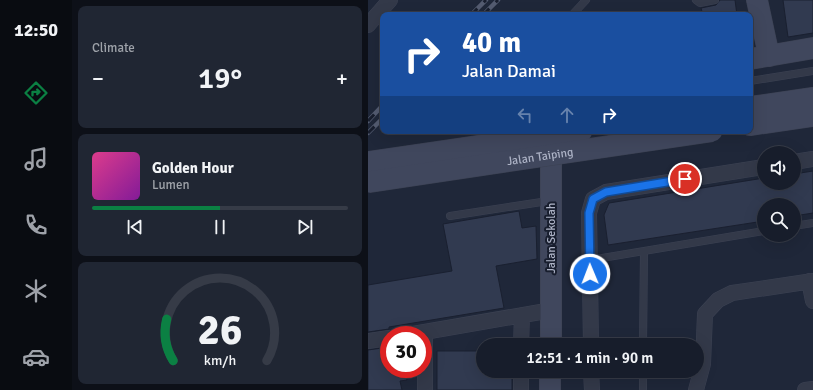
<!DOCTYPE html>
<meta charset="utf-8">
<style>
:root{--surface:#171d2b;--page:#202633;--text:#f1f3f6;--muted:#9ea2a9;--line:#363b47;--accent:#0b8043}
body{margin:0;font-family:Signika,sans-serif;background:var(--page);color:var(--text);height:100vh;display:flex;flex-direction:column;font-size:15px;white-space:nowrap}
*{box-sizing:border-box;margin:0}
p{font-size:13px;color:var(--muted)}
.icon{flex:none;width:22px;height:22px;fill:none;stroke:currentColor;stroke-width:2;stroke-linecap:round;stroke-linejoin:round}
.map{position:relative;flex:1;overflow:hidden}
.drawer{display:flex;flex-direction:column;gap:6px;padding:6px;background:#0d1018;width:296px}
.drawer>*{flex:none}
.top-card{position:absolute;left:12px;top:12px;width:373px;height:122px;border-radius:8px;box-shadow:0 4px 16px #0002,0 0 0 1px var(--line);background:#1a4fa0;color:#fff;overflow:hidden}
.buttons{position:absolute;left:389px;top:146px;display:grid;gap:8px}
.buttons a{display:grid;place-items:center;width:44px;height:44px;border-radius:50%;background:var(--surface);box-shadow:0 4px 16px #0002,0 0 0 1px var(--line);font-size:20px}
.speed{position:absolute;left:12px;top:326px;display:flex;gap:8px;font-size:20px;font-weight:700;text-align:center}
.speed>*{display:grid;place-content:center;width:52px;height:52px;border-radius:50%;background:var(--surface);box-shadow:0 4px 16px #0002,0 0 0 1px var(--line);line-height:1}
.speed .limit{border:6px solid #d22;background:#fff;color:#111}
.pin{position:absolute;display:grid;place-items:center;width:34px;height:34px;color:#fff;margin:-17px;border:2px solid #fff;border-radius:50%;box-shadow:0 1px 4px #0007}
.me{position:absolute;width:44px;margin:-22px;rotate:359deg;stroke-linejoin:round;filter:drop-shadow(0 0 3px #0008)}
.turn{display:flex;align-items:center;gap:14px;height:84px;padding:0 16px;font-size:18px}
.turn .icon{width:52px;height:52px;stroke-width:2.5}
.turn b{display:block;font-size:28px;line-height:34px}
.lanes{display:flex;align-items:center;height:38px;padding:0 16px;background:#0003;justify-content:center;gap:20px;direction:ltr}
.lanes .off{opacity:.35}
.big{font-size:30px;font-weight:600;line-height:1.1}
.drawer .widget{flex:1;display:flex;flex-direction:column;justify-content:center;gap:6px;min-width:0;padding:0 14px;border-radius:8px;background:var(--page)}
.drawer .dial{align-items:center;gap:0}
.dial svg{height:104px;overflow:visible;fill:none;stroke:var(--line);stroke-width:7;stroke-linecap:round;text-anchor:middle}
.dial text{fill:var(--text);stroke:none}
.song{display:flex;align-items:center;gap:12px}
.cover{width:48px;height:48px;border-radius:6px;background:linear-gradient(135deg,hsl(330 70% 55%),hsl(290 70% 35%))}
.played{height:4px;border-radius:2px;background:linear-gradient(90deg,var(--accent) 50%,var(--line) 50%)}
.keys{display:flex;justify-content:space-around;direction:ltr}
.heat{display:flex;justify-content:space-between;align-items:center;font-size:22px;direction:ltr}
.trip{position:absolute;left:108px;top:338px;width:228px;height:40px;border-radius:20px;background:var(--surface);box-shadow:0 4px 16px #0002,0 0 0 1px var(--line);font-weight:600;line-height:40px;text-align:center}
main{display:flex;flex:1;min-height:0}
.dock{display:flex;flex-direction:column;width:72px;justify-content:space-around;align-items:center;background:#090c11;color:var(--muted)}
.dock .icon{width:28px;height:28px}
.dock .current{color:var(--accent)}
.dock b{font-size:18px;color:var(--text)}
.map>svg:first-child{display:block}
</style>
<main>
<nav class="dock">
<b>12:50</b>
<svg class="icon current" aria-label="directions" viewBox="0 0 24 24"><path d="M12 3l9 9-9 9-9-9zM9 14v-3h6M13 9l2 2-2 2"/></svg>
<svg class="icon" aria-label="music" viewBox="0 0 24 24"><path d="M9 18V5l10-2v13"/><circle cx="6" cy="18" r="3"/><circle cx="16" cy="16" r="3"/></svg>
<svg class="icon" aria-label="phone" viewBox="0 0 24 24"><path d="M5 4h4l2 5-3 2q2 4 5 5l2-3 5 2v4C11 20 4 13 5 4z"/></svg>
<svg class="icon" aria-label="climate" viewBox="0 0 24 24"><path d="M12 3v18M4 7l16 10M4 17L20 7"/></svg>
<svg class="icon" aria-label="car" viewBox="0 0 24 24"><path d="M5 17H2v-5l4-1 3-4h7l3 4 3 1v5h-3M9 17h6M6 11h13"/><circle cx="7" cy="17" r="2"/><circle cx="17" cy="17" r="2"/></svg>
</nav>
<section class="drawer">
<div class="widget"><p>Climate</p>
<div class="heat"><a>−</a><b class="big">19°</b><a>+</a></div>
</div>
<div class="widget">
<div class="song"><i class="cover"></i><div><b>Golden Hour</b><p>Lumen</p></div></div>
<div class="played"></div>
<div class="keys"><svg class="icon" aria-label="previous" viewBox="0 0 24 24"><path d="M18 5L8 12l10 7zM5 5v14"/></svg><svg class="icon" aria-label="pause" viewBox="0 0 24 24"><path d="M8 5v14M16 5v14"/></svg><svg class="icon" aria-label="next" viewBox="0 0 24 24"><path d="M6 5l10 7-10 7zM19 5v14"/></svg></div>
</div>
<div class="widget dial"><svg viewBox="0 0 100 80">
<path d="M14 69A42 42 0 1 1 86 69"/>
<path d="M14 69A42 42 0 0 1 9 37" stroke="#0b8043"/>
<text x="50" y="56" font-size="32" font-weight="700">26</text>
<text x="50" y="72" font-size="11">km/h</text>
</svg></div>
</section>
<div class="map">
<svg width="445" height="390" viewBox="0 0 445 390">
<rect width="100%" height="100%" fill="#1f2739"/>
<path fill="#313a50" stroke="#1a2030" d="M352 0H367L369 15H335L333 8 348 5Z
M415 0H445V33L420 37Z
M445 171V213L426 216V205H396V221L240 245 236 215 241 203 396 178V183H426V174Z
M151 211 154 228 168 226 169 259 128 266 136 308 21 327V329L0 332V285L84 271 75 224Z
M21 347V369H37L39 380 32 381 34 390H0V350Z
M69 351H115V371H144V390H69Z"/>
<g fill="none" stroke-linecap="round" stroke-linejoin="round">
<defs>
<path id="lane" d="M328 0 332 3 347 0
M204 15 218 0
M382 81 445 71
M82 216 180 201
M426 226 445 223
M222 260 396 231
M275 345 276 251
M275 390V371"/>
<path id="street" d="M0 25 22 0
M426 162 445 159
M441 281 445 301
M39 335 184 310
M0 341 21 338
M153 345 154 315
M223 345 221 213 225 199 238 192 396 167
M223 371 224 390
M57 390V332
M153 390V371
M328 390 335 364 337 314 350 300 364 293 445 281
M437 390 445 389"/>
<path id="secondary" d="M389 0 401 56
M382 59 445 48
M382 107 445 98
M382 125 445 116
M183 345V138
M182 390V371"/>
</defs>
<use href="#lane" stroke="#3c4253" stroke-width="8"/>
<use href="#street" stroke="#3c4253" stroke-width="16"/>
<use href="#secondary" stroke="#3c4253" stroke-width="22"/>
<use href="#lane" stroke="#333949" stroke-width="7"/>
<use href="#street" stroke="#333949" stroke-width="15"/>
<use href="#secondary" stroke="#40475d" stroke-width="21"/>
<defs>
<path id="rail" d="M103 15 118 0
M115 15 130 0
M0 121 15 105
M0 133 15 118"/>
</defs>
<use href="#rail" stroke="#545c71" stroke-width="4.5"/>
<use href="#rail" stroke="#181e2e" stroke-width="3" stroke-dasharray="9" stroke-linecap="butt"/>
<defs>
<g id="secondary-bridge">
<path d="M0 162 214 131"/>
<path id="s1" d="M0 182 344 131"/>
</g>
</defs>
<use href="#secondary-bridge" stroke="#3c4253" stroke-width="22" stroke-linecap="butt"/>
<use href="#secondary-bridge" stroke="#40475d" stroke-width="21"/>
</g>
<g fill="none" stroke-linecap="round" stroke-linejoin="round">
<defs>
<path id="route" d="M222 274 221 213 225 199 238 192 317 179"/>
</defs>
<use href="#route" stroke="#114b97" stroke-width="10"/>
<use href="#route" stroke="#1a73e8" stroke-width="7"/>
</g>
<g text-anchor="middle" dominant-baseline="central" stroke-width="4" stroke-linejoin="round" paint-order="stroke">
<g font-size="12" fill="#adb3c6" stroke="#181e2e">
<text stroke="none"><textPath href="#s1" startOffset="174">Jalan Taiping</textPath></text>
<text transform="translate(183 238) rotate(-90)">Jalan Sekolah</text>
</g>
</g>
</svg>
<div class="buttons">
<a><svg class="icon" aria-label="sound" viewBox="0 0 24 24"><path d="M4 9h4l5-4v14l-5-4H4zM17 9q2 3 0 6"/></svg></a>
<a><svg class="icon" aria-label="search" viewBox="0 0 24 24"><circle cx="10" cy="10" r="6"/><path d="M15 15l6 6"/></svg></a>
</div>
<div class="speed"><div class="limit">30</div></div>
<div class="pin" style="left:317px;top:179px;background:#d93025"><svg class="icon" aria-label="arrive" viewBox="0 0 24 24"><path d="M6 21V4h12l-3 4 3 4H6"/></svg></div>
<svg class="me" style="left:222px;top:274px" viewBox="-20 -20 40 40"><circle r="17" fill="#1a73e8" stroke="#fff" stroke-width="3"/><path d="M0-11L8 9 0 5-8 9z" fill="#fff"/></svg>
<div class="trip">12:51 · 1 min · 90 m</div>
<div class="top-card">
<div class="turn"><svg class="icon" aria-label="right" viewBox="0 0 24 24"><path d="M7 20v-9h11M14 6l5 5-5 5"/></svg><div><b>40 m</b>Jalan Damai</div></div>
<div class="lanes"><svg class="icon off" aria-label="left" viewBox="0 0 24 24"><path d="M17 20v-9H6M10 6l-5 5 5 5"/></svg><svg class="icon off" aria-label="ahead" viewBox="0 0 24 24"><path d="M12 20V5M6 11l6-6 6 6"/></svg><svg class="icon" aria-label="right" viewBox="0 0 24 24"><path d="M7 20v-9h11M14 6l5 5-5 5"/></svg></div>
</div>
</div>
</main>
